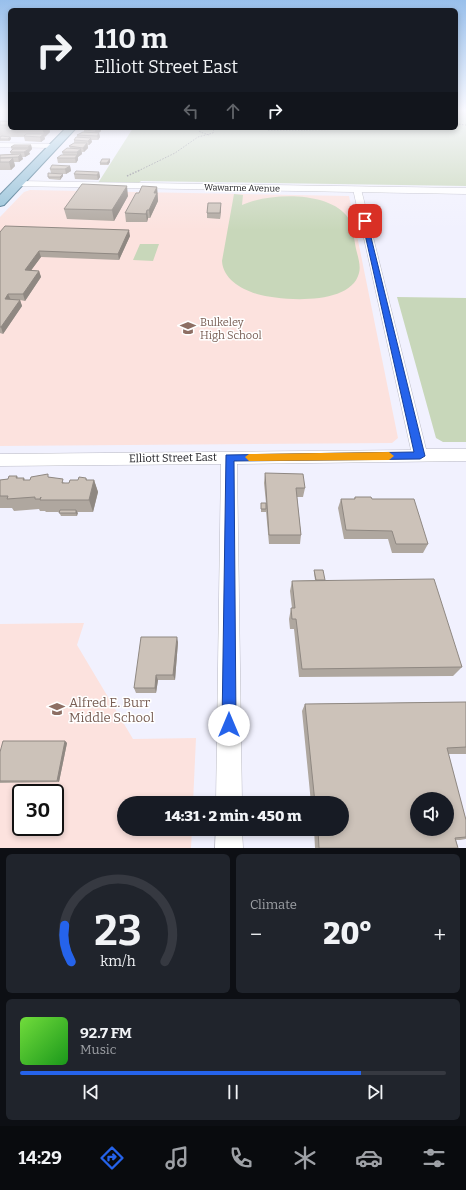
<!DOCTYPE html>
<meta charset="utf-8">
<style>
:root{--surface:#171b24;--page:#20242c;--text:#f1f3f6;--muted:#9ea1a6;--line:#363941;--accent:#2563eb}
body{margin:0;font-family:Bitter,serif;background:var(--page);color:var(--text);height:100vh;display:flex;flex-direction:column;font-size:15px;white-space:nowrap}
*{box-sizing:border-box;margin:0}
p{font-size:13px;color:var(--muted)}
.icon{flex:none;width:22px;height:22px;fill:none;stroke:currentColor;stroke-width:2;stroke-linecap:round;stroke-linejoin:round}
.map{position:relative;height:848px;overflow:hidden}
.drawer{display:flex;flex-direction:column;gap:6px;padding:6px;background:#0d0f14;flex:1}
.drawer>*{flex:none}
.hud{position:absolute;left:8px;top:8px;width:450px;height:122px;border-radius:6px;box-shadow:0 2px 6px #0003;background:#171b24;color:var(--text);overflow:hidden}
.tools{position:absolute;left:410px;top:792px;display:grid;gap:8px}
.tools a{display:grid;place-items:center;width:44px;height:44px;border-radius:50%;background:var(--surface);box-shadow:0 2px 6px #0003;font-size:20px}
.speed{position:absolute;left:12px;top:784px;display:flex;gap:8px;font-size:20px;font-weight:700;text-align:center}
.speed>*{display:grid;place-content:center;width:52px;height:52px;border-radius:50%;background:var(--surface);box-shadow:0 2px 6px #0003;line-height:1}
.speed .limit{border:2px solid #111;border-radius:6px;background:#fff;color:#111}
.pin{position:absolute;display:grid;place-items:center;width:34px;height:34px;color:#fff;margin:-17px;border-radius:8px;box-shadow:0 2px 6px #0006}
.me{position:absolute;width:44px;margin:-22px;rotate:0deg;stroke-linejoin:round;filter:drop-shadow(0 0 3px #0008)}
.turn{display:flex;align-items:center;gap:14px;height:84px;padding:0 20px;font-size:18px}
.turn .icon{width:52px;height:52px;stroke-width:2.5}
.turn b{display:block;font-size:28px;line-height:34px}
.lanes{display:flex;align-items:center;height:38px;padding:0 20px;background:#0003;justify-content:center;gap:20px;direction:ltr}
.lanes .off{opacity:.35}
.big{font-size:30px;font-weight:800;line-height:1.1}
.drawer .card{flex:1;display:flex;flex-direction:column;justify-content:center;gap:6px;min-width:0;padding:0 14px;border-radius:6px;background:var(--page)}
.drawer .dial{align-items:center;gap:0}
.dial svg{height:104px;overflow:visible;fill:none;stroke:var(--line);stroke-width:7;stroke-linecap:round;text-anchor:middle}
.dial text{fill:var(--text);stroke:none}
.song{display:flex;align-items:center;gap:12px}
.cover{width:48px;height:48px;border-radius:6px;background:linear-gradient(135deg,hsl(100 70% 55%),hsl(120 70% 35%))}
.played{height:4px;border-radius:2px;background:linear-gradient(90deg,var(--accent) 80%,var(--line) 80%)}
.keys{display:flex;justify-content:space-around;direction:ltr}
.heat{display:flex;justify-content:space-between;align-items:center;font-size:22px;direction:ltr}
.drawer .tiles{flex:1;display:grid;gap:6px;grid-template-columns:1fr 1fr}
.card:last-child{grid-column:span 2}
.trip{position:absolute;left:117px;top:796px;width:232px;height:40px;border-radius:20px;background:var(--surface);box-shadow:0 2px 6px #0003;font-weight:800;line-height:40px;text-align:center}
.tab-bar{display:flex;height:64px;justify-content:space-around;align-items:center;background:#090b0e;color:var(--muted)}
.tab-bar .icon{width:28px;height:28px}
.tab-bar .on{color:var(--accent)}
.tab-bar b{font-size:18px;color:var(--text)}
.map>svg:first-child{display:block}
</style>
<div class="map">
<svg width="466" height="848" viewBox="0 0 466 848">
<rect width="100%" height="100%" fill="#f1f1fe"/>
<path fill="#fce2de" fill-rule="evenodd" d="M30 190 349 196 398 438 392 443 0 446V217L24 192Z
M84 623 77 645 133 739 196 738 193 803H124V829H192L191 848H0V624ZM21 793H55V827H21Z"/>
<path fill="#c8d7ba" d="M456 111H466V186L141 181 139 183H98L133 128H456Z
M234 194 243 195 242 205C269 193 325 191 346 215 353 223 354 239 356 249 358 257 361 266 359 273 351 306 281 301 257 294 241 289 223 279 222 261Z
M140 244H159L153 261 133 260Z
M397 297 466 298V442H443L436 438Z"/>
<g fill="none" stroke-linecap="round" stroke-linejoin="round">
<defs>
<path id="minor" d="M0 143 54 144 57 146 54 148 0 147Z
M354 187 361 189 426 449H466V461L237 464 242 803H216L221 464 0 466V454L411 450 353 189Z
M216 829H242L243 848H215Z"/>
<path id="tertiary" d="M17 181 466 188V194L13 186 12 184 13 182Z"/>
<path id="primary" d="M66 128H76L4 205 0 206V195Z"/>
</defs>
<use href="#minor" stroke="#b9b9c4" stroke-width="1"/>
<use href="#tertiary" stroke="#b9b9c4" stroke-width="1"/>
<use href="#primary" stroke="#3b6b86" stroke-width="2"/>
<path stroke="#7e7e87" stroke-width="1" stroke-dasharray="1.5 1.5" stroke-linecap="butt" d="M456 124 466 125
M199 128 200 132 209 135
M304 128 306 130 413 128
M268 130H305
M138 171 175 153 198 137 213 133 214 128"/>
<path stroke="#7e7e87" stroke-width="1.5" stroke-dasharray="1.5 1.5" stroke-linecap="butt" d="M127 176 140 170"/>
<use href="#minor" fill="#fff" fill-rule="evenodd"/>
<use href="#tertiary" fill="#fff" fill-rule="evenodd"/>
<use href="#primary" fill="#92bfd6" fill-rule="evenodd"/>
</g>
<path fill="#afa79f" d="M10 116V128H49L50 132 44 137 45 139 41 142 25 141 24 137H11V139L9 141H0V121H10L9 117Z
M87 128H104H101V131L99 133 100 137 98 140H91L92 142 89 145H88V148L84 152H82V154L78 157V160L76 163H58L57 158 63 155 62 152 70 148 69 146 74 143V140L77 137V135L84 132V130Z
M31 145 32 149 29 152 30 154 25 157H22L23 159 19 162H14L15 166 11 170H0V155L11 154 10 152 12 151 11 147Z
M110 159V162L108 165H100V163Z
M70 166 71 171 66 174H63V176L60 180 49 179 48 177 51 173 50 169Z
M99 172 100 177 98 180 75 179 74 174Z
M157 187 158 201 150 218H148L147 222H126L125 213 139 193Z
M128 196 114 221 67 219 64 209Z
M221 208 220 219 207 218V213Z
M0 232 130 236 119 260 41 257 31 270 39 271 41 277 25 301 20 300 22 306 3 334 0 333Z
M265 473 305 488 303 497H297L301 535 300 544H269L266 511V512H261V503H266L264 483Z
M17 476 18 478H24L25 480H30L50 477 65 483H69L86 478 87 480H94L98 492 93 512H77V516H61L59 512H46L45 511H40L39 509 14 511 12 508H0V509V480L8 479Z
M355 497 372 499 428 544 423 553H392L388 539H344L338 508 341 499H354Z
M314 570 325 580 462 667 453 676 299 677 294 629H290L289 619 291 608H292L290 591 292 581 315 580 314 573Z
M178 642 175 680H158L156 693H136L134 688Z
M466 702V754H448L466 820V839L460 840H456L458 848H315L314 829H342V803H311L302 711 305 704Z
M65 741 67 743 59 782 0 783V752Z"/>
<path fill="#8f8882" d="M42 128H49L50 132 45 137Z
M99 128H101V131L96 135 95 131Z
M99 133 100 137 98 140 97 136Z
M44 134 45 139 41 142 40 137Z
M10 137 11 139 9 141 8 139Z
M91 138 92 142 89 145 88 141Z
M87 143 88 148 84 152 83 148Z
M31 145 32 149 29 152 30 154 25 157 24 152 29 149 28 147Z
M81 149 82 154 78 157V160L76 163 75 158 77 155V152Z
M21 154 23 159 19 162 18 157Z
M13 158 15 166 11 170 9 162Z
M110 159V162L108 165 107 163Z
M70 166 71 171 66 174 65 169Z
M99 172 100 177 98 180 97 175Z
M63 174V176L60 180V177Z
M127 186 128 196 114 221 112 210Z
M157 187 158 201 150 218 149 210 154 193Z
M221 203V208L220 219V213Z
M147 210 148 218 147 222 146 214Z
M129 230 130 236 119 260 118 254Z
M39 251 41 257 27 276 25 270Z
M39 271 41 277 25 301 23 294Z
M8 294 11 300 5 299Z
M20 300 22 306 3 334 1 327Z
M94 480 98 492 93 512 89 500Z
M76 510 78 513 77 516 76 513Z
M177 637 178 642 175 680 173 675Z
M156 675 158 680 156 693 155 688Z
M65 741 67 743 59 782 57 781Z"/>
<path fill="#ccc2b9" stroke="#8f8882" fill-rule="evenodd" d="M0 121H10V125H0Z
M87 128H99L95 131 84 130Z
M83 132 99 133 97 136 77 135Z
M26 134H44L40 137 24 136Z
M2 136 10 137 8 139H0V137Z
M76 137 91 138 88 141 74 140Z
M74 143H87L83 148 69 146Z
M14 145H31L28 147H11Z
M67 148 81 149 77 152H62Z
M13 149H29L24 152H10Z
M21 154 18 157 0 158V155Z
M61 155H77L75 158H57Z
M0 158H13L9 162H0Z
M102 159H110L107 163H100Z
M52 165 70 166 65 169H50Z
M76 171 99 172 97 175 74 174Z
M48 173 63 174 60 177H48Z
M82 184 127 186 112 210 64 209Z
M142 186 157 187 154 193H157L149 210H147L146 214 125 213 136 193H139Z
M208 203H221L220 213H207Z
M5 226 129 230 118 254 39 251 25 270 39 271 23 294H8L5 299 20 300 1 327H0V232Z
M265 473 303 474 305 488H296L301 535H269Z
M48 474V477L63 479 62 483H69L70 480H78L79 477 86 478V480H94L89 500H40L41 497 40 499H35V497L7 499 8 496H0V480L8 479 9 476H17L16 478H24L23 480H30L31 477Z
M355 497H371L372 499H414L428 544H396L392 531 346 530 341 499H355Z
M261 503H266V509H261Z
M60 510H76V513H59Z
M314 570H323L325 580H316Z
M434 579 462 667 302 669 296 619H292L291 608H295L292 581Z
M141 637H177L173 675H156L155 688H134Z
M466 702V747L447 748 466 820V837L455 838 458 848H319L318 829H342V803H315L305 704ZM417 799H447V829H417Z
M3 741H65L57 781H0V752Z"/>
<linearGradient id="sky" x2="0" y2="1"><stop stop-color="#98bfeb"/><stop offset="0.48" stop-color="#f9f9ff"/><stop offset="1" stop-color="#f9f9ff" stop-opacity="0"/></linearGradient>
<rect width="466" height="230" fill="url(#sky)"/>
<path fill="#2563eb" stroke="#184099" d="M365 219 367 221 425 456 420 459 234 461 236 725 234 730 229 732 224 730 222 725 226 455 414 452 362 221Z"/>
<path fill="#f59e0b" d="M389 452 394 456 389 460 249 461 245 457 249 454Z"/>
<defs>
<symbol id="school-bare" viewBox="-9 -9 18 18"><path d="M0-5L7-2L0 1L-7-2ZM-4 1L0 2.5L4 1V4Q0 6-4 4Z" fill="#8d6e63" stroke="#fff" stroke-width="2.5" paint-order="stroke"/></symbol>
</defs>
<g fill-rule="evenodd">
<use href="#school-bare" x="177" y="317" width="22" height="22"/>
<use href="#school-bare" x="46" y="698" width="22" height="22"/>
</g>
<g text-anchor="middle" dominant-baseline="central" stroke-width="3" stroke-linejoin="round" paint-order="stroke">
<g font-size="9" fill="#202025" stroke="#fff">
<text transform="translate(242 188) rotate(1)">Wawarme Avenue</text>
</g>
<g font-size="11" fill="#785e54" stroke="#fff" text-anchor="start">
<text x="200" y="322">Bulkeley<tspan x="200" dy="13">High School</tspan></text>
</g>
<g font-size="11" fill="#202025" stroke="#fff">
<text transform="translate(173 458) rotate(-1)">Elliott Street East</text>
</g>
<g font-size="13" fill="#785e54" stroke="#fff" text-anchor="start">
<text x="69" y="702">Alfred E. Burr<tspan x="69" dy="15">Middle School</tspan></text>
</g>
</g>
</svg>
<div class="tools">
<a><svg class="icon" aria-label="sound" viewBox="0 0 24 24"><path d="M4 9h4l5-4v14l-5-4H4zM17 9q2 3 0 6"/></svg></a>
</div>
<div class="speed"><div class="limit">30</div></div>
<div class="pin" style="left:365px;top:221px;background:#d93025"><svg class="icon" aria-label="arrive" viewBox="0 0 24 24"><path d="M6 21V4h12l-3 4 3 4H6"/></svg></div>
<svg class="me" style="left:229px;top:725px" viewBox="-20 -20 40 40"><circle r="19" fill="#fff"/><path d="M0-13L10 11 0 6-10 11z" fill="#2563eb"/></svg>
<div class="trip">14:31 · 2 min · 450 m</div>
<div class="hud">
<div class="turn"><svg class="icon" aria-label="right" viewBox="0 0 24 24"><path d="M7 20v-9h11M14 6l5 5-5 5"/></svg><div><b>110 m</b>Elliott Street East</div></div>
<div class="lanes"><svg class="icon off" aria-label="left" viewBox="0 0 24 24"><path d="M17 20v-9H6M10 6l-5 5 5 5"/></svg><svg class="icon off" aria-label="ahead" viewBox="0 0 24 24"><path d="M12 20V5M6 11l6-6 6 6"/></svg><svg class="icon" aria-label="right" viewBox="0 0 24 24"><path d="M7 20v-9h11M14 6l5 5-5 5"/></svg></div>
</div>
</div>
<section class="drawer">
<div class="tiles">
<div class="card dial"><svg viewBox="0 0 100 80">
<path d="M14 69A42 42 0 1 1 86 69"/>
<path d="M14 69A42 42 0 0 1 9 41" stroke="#2563eb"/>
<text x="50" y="56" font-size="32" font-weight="700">23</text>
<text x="50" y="72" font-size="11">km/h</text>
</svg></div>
<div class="card"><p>Climate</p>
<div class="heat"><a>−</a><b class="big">20°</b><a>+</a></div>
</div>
<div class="card">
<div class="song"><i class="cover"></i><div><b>92.7 FM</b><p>Music</p></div></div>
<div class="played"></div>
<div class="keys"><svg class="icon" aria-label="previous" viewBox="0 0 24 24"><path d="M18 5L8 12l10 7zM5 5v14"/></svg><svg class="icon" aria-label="pause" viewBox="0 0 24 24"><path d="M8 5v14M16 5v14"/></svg><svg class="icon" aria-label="next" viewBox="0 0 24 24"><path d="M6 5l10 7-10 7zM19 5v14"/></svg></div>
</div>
</div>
</section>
<nav class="tab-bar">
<b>14:29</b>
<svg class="icon on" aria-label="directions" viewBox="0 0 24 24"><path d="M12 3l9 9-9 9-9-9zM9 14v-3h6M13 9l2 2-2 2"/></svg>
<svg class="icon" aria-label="music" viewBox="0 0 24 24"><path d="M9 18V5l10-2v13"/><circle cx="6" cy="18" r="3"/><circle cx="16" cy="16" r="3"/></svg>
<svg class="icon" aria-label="phone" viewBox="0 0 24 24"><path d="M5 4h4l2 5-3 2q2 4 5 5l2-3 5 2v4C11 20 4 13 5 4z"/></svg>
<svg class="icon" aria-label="climate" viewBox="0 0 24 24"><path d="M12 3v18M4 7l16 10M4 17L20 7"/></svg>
<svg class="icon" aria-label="car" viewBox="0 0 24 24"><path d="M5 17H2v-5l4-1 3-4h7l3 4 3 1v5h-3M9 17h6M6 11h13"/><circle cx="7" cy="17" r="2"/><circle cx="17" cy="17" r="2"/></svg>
<svg class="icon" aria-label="filters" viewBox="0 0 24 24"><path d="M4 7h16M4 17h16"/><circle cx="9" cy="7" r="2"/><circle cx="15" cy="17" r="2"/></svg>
</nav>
